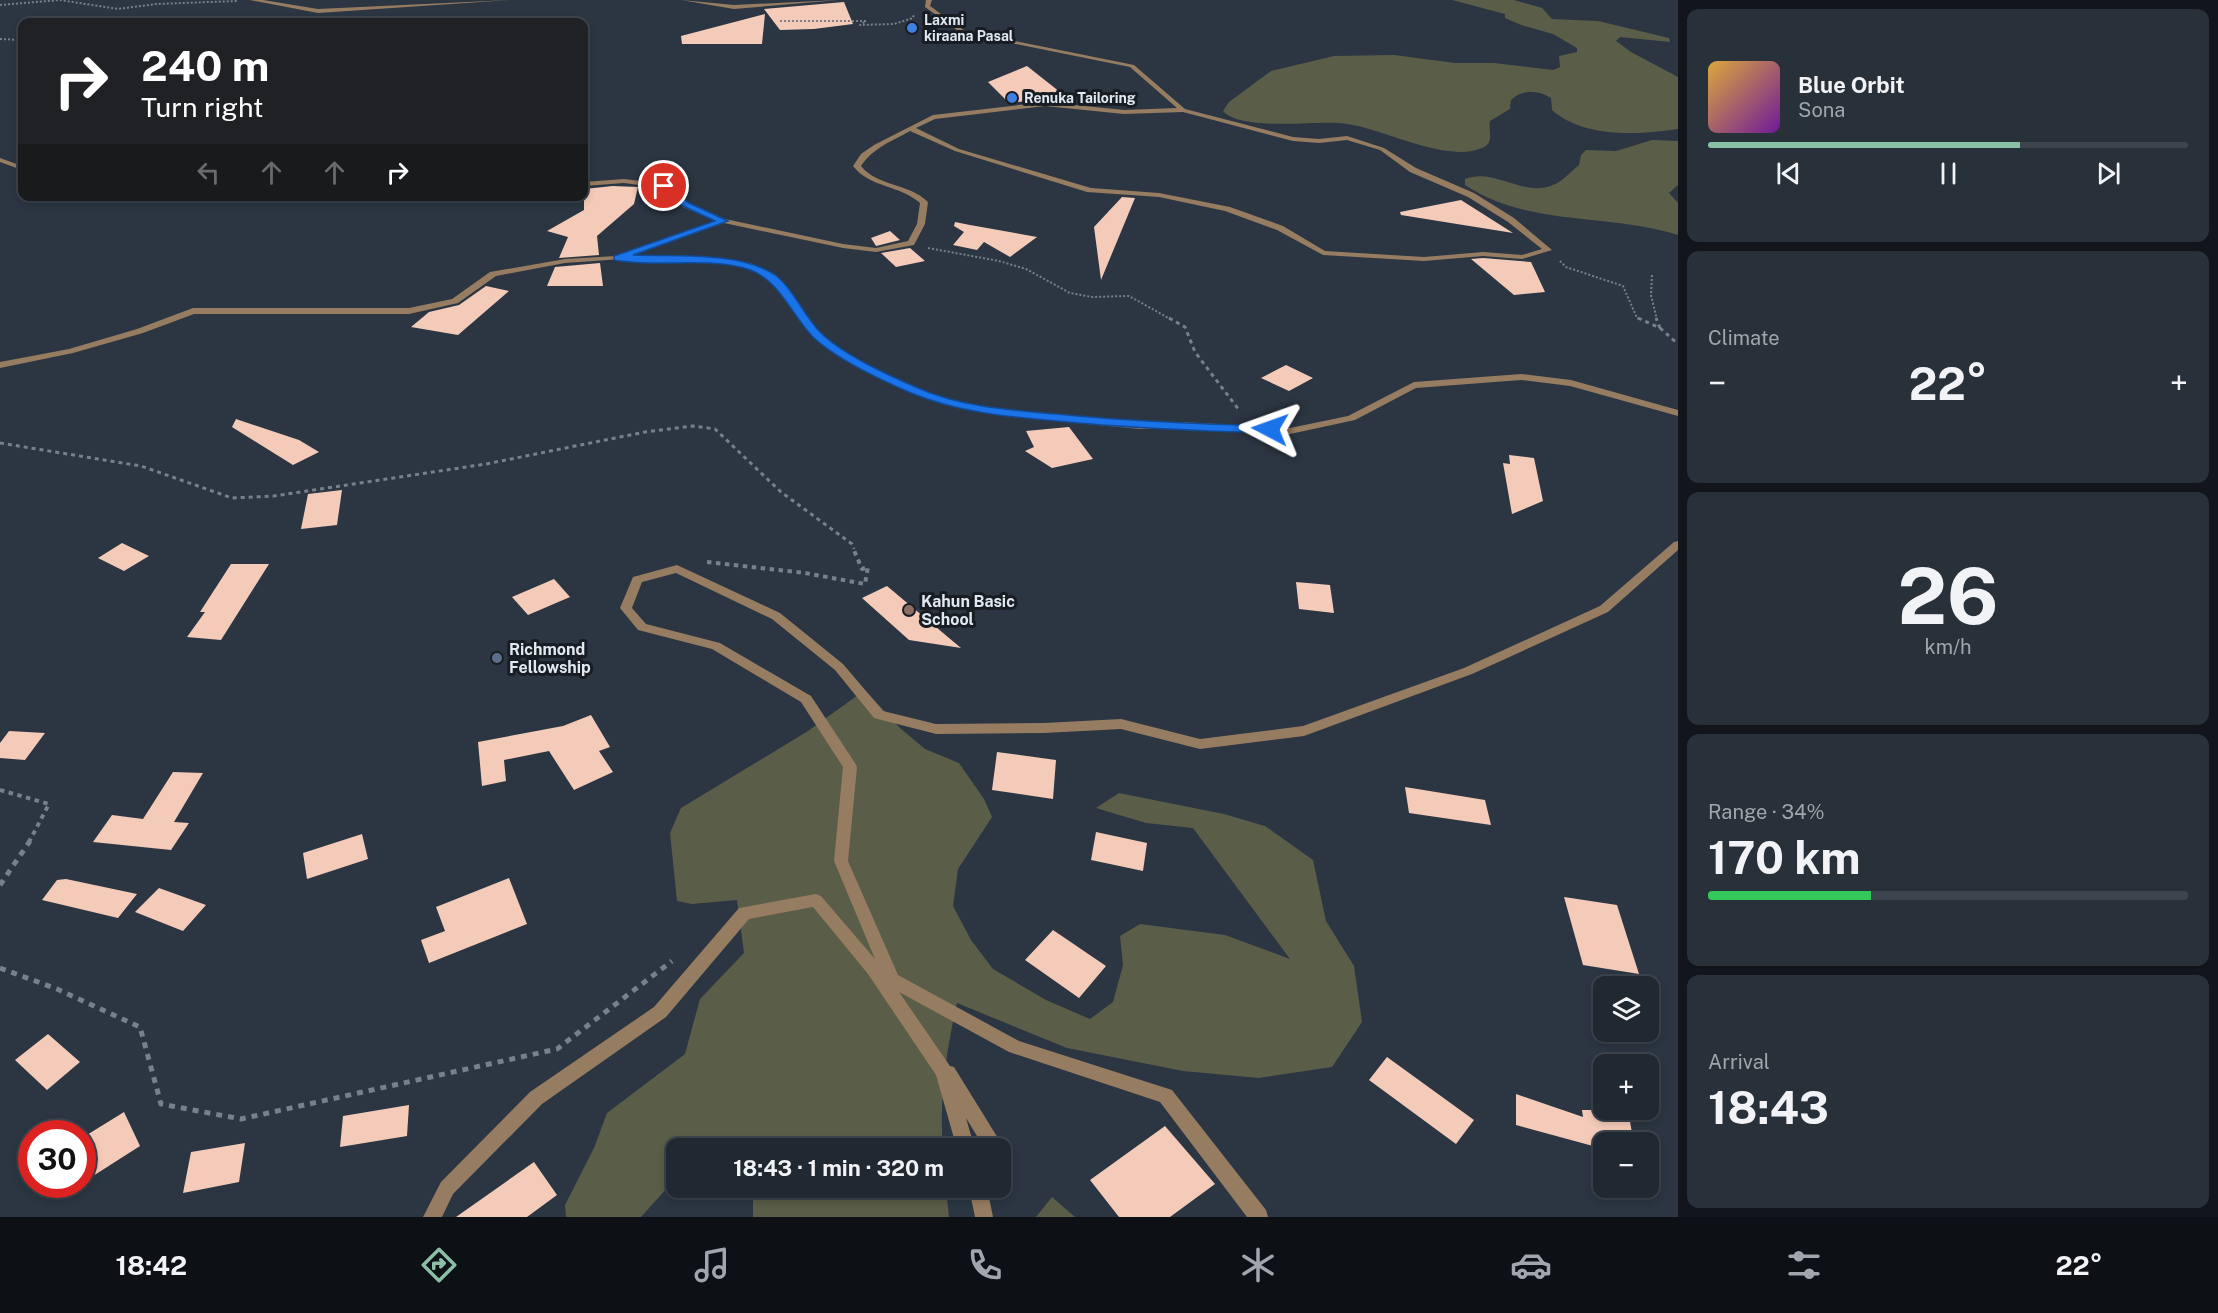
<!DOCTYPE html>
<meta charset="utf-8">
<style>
:root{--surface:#202832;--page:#28303a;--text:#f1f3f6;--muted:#a2a6ac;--line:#3d444d;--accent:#8abfa5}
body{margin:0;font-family:"Public Sans",sans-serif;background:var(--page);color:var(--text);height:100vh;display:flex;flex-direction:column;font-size:22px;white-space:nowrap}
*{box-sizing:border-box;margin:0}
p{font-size:20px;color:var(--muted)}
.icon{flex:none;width:33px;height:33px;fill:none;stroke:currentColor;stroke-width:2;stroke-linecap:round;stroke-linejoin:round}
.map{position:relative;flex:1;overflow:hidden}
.sheet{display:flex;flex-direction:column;gap:9px;padding:9px;background:#12161c;width:540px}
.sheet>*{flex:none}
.top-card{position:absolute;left:18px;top:18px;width:570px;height:183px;border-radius:12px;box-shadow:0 3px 9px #0003,0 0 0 2px var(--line);background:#202124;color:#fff;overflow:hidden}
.controls{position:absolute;left:1593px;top:976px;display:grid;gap:12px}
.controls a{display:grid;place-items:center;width:66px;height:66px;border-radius:12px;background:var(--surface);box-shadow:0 3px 9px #0003,0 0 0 2px var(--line);font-size:30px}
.speed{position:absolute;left:18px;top:1120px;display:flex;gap:12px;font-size:30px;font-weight:700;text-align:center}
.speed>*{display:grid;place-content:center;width:78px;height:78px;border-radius:50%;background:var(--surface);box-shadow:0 3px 9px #0003,0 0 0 2px var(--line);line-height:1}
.speed .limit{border:9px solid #d22;background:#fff;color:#111}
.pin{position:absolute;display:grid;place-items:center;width:51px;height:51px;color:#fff;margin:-26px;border:3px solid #fff;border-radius:50%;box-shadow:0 2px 6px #0007}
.me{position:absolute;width:66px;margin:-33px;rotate:274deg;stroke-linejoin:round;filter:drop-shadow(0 0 4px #0008)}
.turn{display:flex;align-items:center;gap:21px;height:126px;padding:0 24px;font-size:27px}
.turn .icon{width:78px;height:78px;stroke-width:2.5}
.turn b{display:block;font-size:42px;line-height:51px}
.lanes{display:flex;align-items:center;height:57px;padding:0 24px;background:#0003;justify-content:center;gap:30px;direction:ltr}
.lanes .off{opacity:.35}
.big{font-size:45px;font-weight:700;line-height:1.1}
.sheet .card{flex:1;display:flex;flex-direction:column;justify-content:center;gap:9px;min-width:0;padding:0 21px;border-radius:12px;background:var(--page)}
.sheet .dial{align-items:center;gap:0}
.dial b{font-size:78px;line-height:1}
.song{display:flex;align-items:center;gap:18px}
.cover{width:72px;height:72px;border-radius:9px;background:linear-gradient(135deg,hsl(40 70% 55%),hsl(280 70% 35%))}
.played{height:6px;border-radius:3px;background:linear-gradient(90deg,var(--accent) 65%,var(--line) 65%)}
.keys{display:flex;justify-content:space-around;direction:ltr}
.heat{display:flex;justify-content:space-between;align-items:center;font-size:33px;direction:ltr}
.charge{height:9px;border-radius:4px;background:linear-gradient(90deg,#34c759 34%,var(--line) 0)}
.trip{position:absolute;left:666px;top:1138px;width:345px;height:60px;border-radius:12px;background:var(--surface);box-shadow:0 3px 9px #0003,0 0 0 2px var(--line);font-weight:700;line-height:60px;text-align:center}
.tabs{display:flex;height:96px;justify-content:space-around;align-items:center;background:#0d1014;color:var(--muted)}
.tabs .icon{width:42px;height:42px}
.tabs .on{color:var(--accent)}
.tabs b{font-size:27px;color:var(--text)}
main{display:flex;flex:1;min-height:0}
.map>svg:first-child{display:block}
</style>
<main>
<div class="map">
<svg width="1678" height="1217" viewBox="0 0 1678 1217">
<rect width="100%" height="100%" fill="#2b3642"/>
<path fill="#5a5d47" d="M1452 0H1514L1542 8 1552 19 1598 21 1669 38 1670 42 1620 37 1616 41 1631 52 1678 77V129C1639 135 1583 138 1552 110L1551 98C1537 90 1523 89 1511 100L1510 109 1490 121C1488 132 1495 143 1482 148 1444 164 1381 126 1339 123 1312 121 1241 131 1223 111L1229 102 1271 71 1334 56 1394 55 1455 63H1494L1553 70 1560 67 1559 56 1577 52V48L1553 34 1521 25 1505 18V14Z
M1652 140 1678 141V185L1669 193 1678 203V235C1609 213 1528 227 1465 185V179C1494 167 1524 198 1553 185 1562 182 1571 171 1579 165L1581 155 1586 150 1616 151Z
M865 690 900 728 925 749 959 763 984 799 992 817 958 869 953 906 971 940 993 969 1046 1000 1090 1019 1113 1002 1123 965 1120 936 1140 924 1225 935 1290 959 1193 828 1146 823 1096 808 1119 793 1224 814 1265 826 1313 860 1326 921 1354 966 1362 1022 1332 1067 1259 1078 1183 1071 1067 1048 957 1003C946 1052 939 1100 943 1149H752V1140L702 1149H676V1178L641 1217H566L565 1205 594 1148 607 1113 685 1054 700 999 744 953 737 900 692 904 677 901 670 833 681 808 808 731Z
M753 1188H946L949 1217H753Z
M1052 1197 1075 1217H1036Z"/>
<path fill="#f4cbb9" d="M844 2 853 24 814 29 780 30 764 9Z
M765 14 762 44H682L681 36Z
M1027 66 1065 96 1009 103 988 82Z
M613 186 638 187 634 204 597 236 599 255 559 258 568 237 547 231 584 210V189Z
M1122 197 1135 198 1101 280 1094 227Z
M1461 200 1513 233 1401 215 1400 212Z
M955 222 970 225 1037 237 1010 257 984 242 977 250 953 245 964 232 954 226Z
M890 231 900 240 876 246 871 238Z
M910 248 925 261 896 267 881 253Z
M1483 258 1531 262 1545 292 1514 295 1471 259Z
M600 263 603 286H547L555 267Z
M486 286 509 291 458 335 411 327 429 312 459 305Z
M1286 365 1313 378 1289 391 1261 378Z
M236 419 299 440 319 452 293 465 232 427Z
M1069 427 1093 459 1052 468 1025 451 1034 447 1026 431Z
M1509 455 1534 458 1543 501 1512 514 1503 463 1510 464Z
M342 490 337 525 301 529 308 494Z
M122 543 149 556 124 571 98 558Z
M231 564H269L221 640 187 637 205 612H200Z
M554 579 570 597 528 615 512 597Z
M1296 582 1330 585 1334 613 1299 609Z
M887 586 961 648 909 640 862 598Z
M591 715 610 747 599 751 613 772 574 790 549 751 504 760 506 781 482 786 478 742 563 726Z
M9 731 45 733 25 760 0 758V743Z
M997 752 1056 760 1053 799 992 790Z
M173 772 203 773 174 822 189 823 171 850 93 842 112 815 143 819Z
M1405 787 1485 800 1491 825 1409 813Z
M1096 832 1147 843 1143 871 1091 860Z
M362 834 368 859 307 879 303 853Z
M509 878 527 924 429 963 421 940 445 931 436 907Z
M66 879 137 894 118 918 42 900 57 880Z
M159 888 206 905 183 931 135 912Z
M1564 897 1617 905 1639 974 1583 965Z
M1053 930 1106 966 1079 998 1025 960Z
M48 1034 80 1062 47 1090 15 1060Z
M1387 1057 1474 1120 1456 1144 1369 1080Z
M1516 1094 1583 1117 1582 1110H1628L1632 1133 1649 1139 1648 1143H1604V1149L1516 1125Z
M409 1105 407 1136 340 1147 343 1116Z
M124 1112 140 1146 93 1176 82 1153V1138Z
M1165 1126 1215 1184 1170 1217H1119L1090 1180Z
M245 1143 239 1182 183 1193 191 1152Z
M534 1162 557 1195 527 1217H456Z"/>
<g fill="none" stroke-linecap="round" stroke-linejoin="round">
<path stroke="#77808b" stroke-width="2" stroke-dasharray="2 2" stroke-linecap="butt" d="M0 5 60 0 118 9 156 4 237 1
M780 21H866L860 25 894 24 913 18 914 14
M269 22H278
M0 39 22 40
M928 248 999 261 1026 269 1070 293 1092 297 1129 296 1172 320
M1560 261 1566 267 1623 286 1637 318 1641 320
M1652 275 1651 295 1657 320"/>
<path stroke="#77808b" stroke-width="3" stroke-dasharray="4 4" stroke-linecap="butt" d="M1169 318 1185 327 1195 352 1239 410
M1638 318 1660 328 1656 318
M1660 328 1678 344
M0 443 141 466 232 498 274 496 486 464 645 432 693 426 715 429 781 492 852 544 854 549"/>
<path stroke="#77808b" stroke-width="4" stroke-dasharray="4.5 4.5" stroke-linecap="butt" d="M707 562 805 573 865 584 868 567 862 569 853 548
M0 790 49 804 29 842"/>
<path stroke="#77808b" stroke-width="5" stroke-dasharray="6 6" stroke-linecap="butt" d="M0 885 30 841
M0 968 57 989 140 1027 161 1104 241 1119 557 1049 672 961"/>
<path fill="#967c61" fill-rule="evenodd" d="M250 0H263L318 9 511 0 318 13Z
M681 0 734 5 839 0 734 9Z
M926 0H932L930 6 965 31 1134 65 1185 109 1293 137 1319 139 1347 136 1384 148 1416 168 1474 193 1514 218 1552 250 1522 259 1483 256 1424 261 1323 255 1277 230 1225 211 1159 197 1087 192 955 151 910 131C892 141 873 148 861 166 878 187 909 183 928 202L925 224 914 245 876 252 843 248 724 223 631 256 705 258 750 263 776 275 819 332 839 348 871 367 918 389 955 401 1014 411 1140 423 1181 422 1290 428 1348 416 1414 382 1521 374 1571 380 1678 410V416L1570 386 1521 380 1416 388 1355 420 1290 434 1181 428 1140 429 1014 417 950 406 912 393 865 371 833 352 813 336 770 279 745 267 705 262 622 259 565 263 496 276 458 303 409 314H194L143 333 73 353 0 368V362L69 349 137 329 193 308H409L452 299 490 272 565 259 616 256 716 221 683 207 662 188 624 183 584 186V182L624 179 664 184 689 203 725 219 843 244 876 248 908 241 917 224 920 203C900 185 870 188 853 166L861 154 874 145 933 115 1045 102 1124 110 1177 108 1130 67 961 33 925 7ZM1045 106 1124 114 1183 112 1293 141 1319 143 1347 140 1380 150 1410 172 1468 197 1508 222 1542 249 1522 255 1483 252 1424 257 1325 251 1283 226 1230 207 1159 193 1091 188 959 149 916 128 935 119Z
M0 158 22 166V170L0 162Z
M1678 541V550L1608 612 1472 674 1304 736 1200 749 1121 729 1044 733 936 734 874 718 835 670 772 619 676 573 642 582 632 608 646 624 720 643 811 696 855 763 857 767 848 861 898 975 1019 1041 1172 1090 1266 1210 1268 1217H1247L1160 1102 1009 1052 899 992 950 1066 954 1067 1001 1143 1003 1151 1006 1153 1009 1160 1006 1166 1000 1169V1149H985L966 1118 975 1149H957L936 1075 868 974 813 907 749 919 666 1017 542 1104 453 1194 442 1217H423L441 1182 530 1092 654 1007 739 908 816 894 821 896 875 959 834 861 843 767 801 702 712 649 638 630 620 608 633 577 677 565 780 613 843 664 883 711 936 724 1044 723 1121 719 1200 739 1303 726 1464 668 1600 606 1674 542Z
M969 1188H987L993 1217H975Z"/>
</g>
<path fill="#1a73e8" stroke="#114b97" stroke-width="1.5" d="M661 184H667L689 203 728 221 633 255C674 257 740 251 775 275 792 287 805 317 820 332 843 355 888 375 918 388 961 407 1010 410 1056 414 1128 421 1198 424 1270 426L1275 429 1270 433C1199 431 1128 428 1057 421 1008 417 957 412 911 393 881 380 837 360 813 337 790 313 779 277 744 268 702 257 656 268 614 260V256L715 221 683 206 661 188Z"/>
<g fill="#3f7fe0" stroke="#181d23" stroke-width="2">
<circle cx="912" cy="28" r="6"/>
<circle cx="1012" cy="98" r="6"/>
</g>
<circle fill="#8d6e63" stroke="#181d23" stroke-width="2" cx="909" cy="610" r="6"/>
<circle fill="#5c6f8a" stroke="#181d23" stroke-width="2" cx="497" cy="658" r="6"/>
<g text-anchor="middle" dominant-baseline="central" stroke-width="6" stroke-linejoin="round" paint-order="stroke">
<g font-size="14" font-weight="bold" fill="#e1e8f0" stroke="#181d23" text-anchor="start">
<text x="924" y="20">Laxmi<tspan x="924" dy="16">kiraana Pasal</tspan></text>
<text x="1024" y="98">Renuka Tailoring</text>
</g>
<g font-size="16" font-weight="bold" fill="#e1e8f0" stroke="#181d23" text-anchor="start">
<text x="921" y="601">Kahun Basic<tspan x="921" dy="18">School</tspan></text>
<text x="509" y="649">Richmond<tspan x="509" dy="18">Fellowship</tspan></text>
</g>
</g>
</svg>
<div class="controls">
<a><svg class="icon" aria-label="layers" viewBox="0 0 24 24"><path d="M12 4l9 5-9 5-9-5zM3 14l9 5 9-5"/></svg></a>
<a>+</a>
<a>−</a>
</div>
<div class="speed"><div class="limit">30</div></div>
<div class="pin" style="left:664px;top:186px;background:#d93025"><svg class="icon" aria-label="arrive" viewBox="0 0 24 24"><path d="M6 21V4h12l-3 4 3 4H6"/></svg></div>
<svg class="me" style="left:1270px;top:429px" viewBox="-20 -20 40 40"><path d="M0-17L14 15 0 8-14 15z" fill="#1a73e8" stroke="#fff" stroke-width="4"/></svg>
<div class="trip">18:43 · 1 min · 320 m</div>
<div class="top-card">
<div class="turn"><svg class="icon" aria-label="right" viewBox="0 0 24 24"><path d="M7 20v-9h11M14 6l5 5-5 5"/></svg><div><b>240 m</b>Turn right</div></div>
<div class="lanes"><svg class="icon off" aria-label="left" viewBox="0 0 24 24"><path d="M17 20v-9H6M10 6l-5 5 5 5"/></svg><svg class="icon off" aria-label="ahead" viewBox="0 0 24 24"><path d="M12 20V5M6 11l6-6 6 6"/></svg><svg class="icon off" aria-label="ahead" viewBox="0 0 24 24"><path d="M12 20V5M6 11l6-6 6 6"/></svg><svg class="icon" aria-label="right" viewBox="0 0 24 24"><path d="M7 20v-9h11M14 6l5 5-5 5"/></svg></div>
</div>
</div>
<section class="sheet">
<div class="card">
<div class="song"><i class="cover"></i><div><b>Blue Orbit</b><p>Sona</p></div></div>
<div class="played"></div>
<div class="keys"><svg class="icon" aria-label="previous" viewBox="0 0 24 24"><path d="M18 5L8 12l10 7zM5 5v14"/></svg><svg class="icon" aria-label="pause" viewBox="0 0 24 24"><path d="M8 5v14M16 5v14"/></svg><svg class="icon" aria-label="next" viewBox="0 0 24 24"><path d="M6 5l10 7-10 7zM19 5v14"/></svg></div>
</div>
<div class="card"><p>Climate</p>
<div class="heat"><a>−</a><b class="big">22°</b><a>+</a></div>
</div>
<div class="card dial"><b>26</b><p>km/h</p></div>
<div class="card"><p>Range · 34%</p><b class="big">170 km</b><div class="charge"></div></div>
<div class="card"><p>Arrival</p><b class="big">18:43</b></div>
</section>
</main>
<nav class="tabs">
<b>18:42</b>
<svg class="icon on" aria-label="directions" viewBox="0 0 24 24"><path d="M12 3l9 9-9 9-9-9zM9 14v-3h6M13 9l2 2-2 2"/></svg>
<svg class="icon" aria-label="music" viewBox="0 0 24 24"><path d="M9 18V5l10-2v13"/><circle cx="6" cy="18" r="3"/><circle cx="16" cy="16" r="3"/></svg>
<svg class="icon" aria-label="phone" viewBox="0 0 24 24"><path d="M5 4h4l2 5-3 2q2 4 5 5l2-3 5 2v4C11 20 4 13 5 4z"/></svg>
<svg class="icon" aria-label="climate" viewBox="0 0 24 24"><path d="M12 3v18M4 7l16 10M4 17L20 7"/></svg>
<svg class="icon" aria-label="car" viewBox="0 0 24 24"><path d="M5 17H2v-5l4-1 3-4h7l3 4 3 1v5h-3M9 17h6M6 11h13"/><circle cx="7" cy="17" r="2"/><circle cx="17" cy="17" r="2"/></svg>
<svg class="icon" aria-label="filters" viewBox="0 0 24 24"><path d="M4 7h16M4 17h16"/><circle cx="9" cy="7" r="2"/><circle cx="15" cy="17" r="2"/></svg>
<b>22°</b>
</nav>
